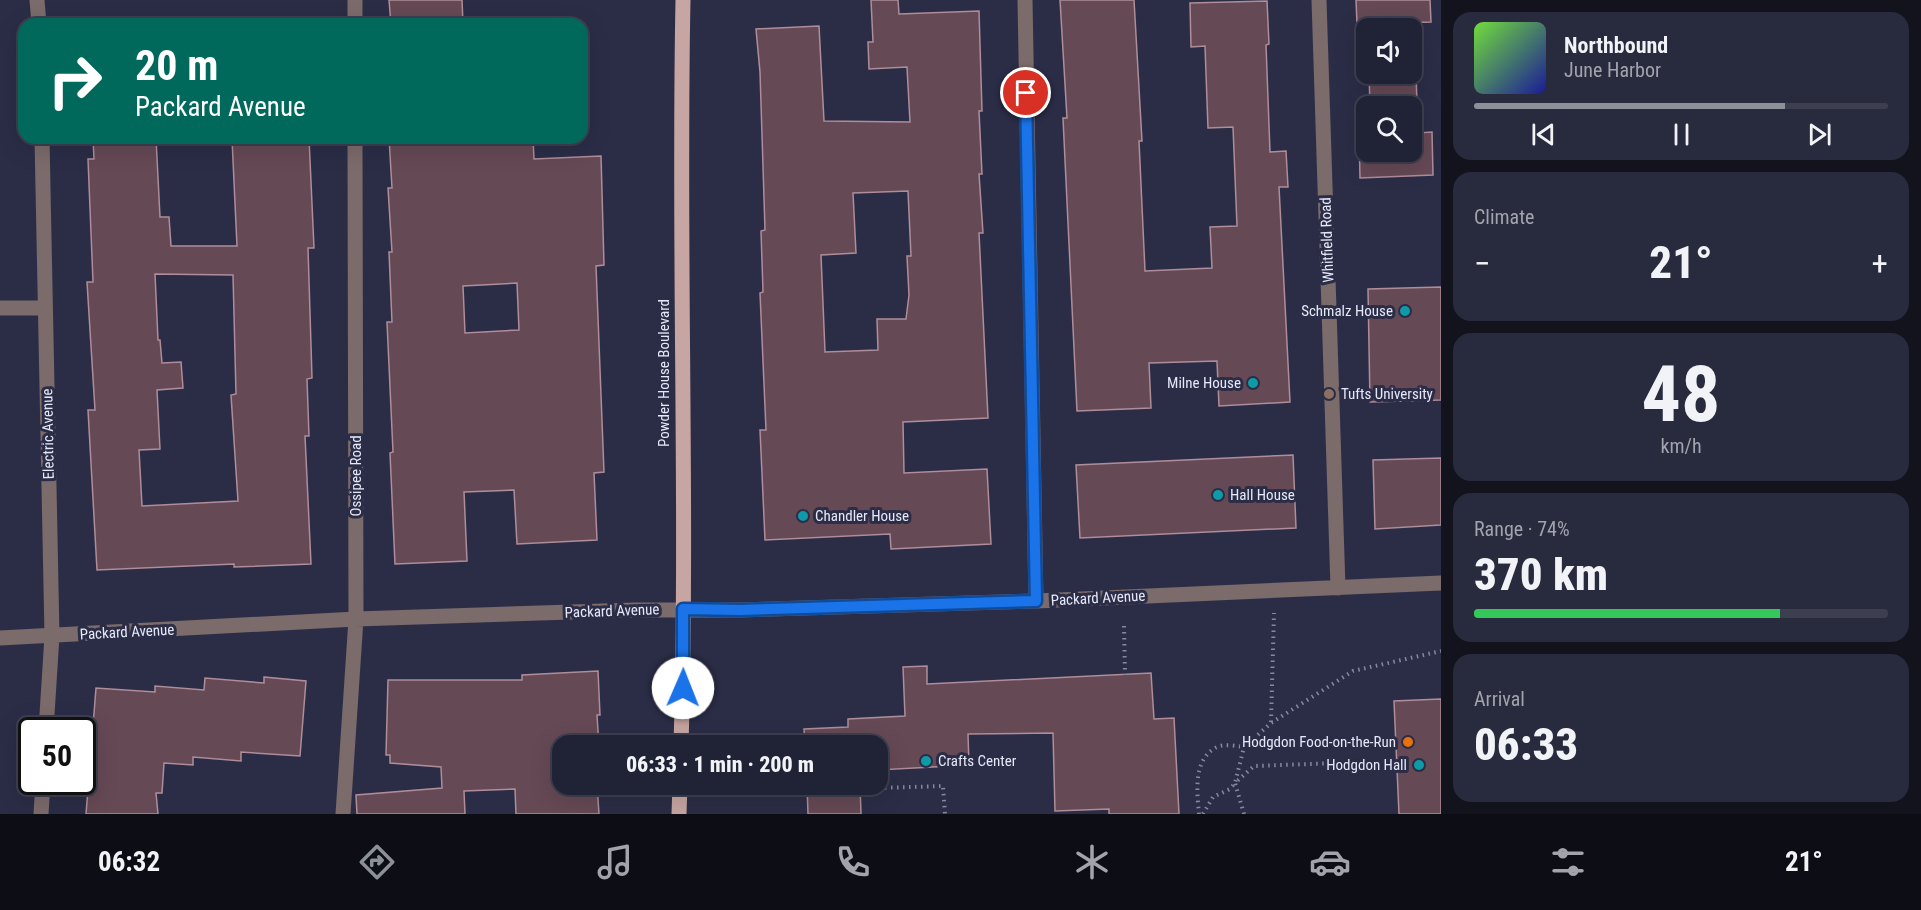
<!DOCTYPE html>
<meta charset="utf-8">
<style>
:root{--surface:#202235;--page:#282a3d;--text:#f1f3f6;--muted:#a2a4ad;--line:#3d3f50;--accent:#8c9099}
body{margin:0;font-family:"Roboto Condensed",sans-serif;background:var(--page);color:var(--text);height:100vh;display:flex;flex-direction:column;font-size:22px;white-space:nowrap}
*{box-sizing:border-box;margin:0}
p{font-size:20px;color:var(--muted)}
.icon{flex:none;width:33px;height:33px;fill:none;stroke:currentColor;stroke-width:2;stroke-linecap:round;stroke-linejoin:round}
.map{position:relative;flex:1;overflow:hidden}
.sheet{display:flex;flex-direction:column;gap:12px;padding:12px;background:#12131d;width:480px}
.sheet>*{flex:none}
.top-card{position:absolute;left:18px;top:18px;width:570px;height:126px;border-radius:18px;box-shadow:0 6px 24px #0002,0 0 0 2px var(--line);background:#00695c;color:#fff;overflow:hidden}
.fabs{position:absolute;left:1356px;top:18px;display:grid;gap:12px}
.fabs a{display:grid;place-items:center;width:66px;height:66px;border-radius:12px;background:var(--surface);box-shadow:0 6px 24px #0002,0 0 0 2px var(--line);font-size:30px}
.speed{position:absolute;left:18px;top:717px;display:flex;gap:12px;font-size:30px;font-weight:700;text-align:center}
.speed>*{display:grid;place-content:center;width:78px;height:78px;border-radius:50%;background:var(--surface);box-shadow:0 6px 24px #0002,0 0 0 2px var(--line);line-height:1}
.speed .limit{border:3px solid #111;border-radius:9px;background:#fff;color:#111}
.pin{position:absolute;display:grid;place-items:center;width:51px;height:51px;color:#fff;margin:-26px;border:3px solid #fff;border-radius:50%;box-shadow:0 2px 6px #0007}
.me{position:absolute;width:66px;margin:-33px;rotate:1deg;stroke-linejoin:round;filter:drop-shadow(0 0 4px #0008)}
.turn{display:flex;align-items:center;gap:21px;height:126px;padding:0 18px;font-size:27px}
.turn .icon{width:78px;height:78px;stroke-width:2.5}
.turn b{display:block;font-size:42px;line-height:51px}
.big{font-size:45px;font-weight:800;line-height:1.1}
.sheet .card{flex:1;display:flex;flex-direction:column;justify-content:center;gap:9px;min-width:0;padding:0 21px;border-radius:18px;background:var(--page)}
.sheet .dial{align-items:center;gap:0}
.dial b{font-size:78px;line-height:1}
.song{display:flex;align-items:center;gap:18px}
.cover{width:72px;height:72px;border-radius:9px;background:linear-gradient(135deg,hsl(100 70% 55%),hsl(240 70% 35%))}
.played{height:6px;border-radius:3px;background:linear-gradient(90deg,var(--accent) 75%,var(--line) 75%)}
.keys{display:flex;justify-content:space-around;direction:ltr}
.heat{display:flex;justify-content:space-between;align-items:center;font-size:33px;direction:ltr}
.charge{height:9px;border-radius:4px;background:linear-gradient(90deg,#34c759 74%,var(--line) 0)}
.trip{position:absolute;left:552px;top:735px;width:336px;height:60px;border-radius:18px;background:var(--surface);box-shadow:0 6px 24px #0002,0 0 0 2px var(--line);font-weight:800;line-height:60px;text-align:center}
.menu{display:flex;height:96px;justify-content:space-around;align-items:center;background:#0d0e15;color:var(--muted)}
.menu .icon{width:42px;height:42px}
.menu .on{color:var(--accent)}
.menu b{font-size:27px;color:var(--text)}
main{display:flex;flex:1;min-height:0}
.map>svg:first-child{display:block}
</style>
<main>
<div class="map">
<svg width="1441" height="814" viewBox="0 0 1441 814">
<rect width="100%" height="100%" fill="#2b2d47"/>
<path fill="#654955" stroke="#af8d9a" stroke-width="1.5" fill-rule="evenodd" d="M389 0H462L463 24H391Z
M871 0H898L899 14 979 11 982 111H979L982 174H979L983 233H979L988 418 903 422 904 473 987 469 991 544 891 549 890 534 765 540 760 430H766L760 293 763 292 761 231 765 230 760 72 756 29 819 26 824 121 910 122 907 67 869 69 868 42H873ZM908 191 911 256H907L909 295 906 319H877L878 350 825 352 821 255 856 253 853 193Z
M1060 0H1134L1142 141H1139L1145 271 1212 268 1210 227 1237 226 1233 127 1208 128 1205 46 1191 47 1190 3 1267 1 1269 44 1266 45 1270 152 1286 151 1288 187H1279L1290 402 1219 406 1217 361 1149 363 1151 408 1077 411 1063 118H1067Z
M1356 0H1430L1431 22 1357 24Z
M1369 74H1416L1418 133 1432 132 1433 175 1360 178 1359 134H1366V152H1412V106H1370Z
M93 138H156L160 217H169L171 246H237L232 139 309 138 314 248H308L312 378 307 379 309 436H305L311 564 234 567V564L97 570 88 410H95L87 282H93L88 159H94ZM155 274 233 275 236 394 231 395 238 501 142 506 139 450 160 449 157 390 183 388 181 362 162 363 160 340H158Z
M389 138H533L534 159 601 156 604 265 596 266 604 472 594 473 597 540 517 544 514 490 464 492 467 561 395 564 390 453 393 452 387 322H392L389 252H392L388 188H392ZM517 283 519 330 465 333 463 286Z
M1441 287V400L1370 402 1368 289Z
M1293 455 1296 528 1080 538 1076 465Z
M1441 458V525L1375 529 1373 460Z
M927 666V684L1151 673 1154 719 1174 718 1179 814H1109V809L1055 811 1053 733 968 734 969 765 878 770V746H805L804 729 848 727V719L905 716 903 667Z
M598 671 600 715H597L599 746H562V784H597L599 814H516L515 789 464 791 465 814H357L356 795 442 788 441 767 390 763V755H386L388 680H522V675Z
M264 677 306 681 300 756 241 752V761L193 757V765L164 763 162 793H156L158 814H86L96 688 155 692V686L204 690 205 678 264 683Z
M1441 699V814H1399L1394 701Z
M807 784H860L861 814H808Z"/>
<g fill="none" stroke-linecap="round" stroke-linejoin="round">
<path stroke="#86899e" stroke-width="4" stroke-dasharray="1.5 4.5" stroke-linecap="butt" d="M1124 626 1125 675
M1271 722 1274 613
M879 788 943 786 945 814
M1199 814C1197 792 1193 761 1215 748 1223 743 1235 746 1244 747
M1203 814 1213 797 1230 789 1235 783 1244 747 1271 723 1353 671 1441 651
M1244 814 1235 783 1254 766 1337 763"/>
<path stroke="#7b6b6a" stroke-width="15" d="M37 0 39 24
M355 0V24
M1025 0 1036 601
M1319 0 1338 588
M42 138 52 636 46 730
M0 308H45
M0 638 356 619 635 610H740L1036 601 1441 583
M41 814 43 782
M343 814 356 619 355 138"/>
<path stroke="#c6a5a2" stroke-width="15" d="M681 746C688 497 678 249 683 0
M679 814 680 784"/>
</g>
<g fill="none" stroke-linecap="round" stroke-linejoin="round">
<defs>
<path id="route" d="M683 688V609L740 610 1036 601 1026 93"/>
</defs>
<use href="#route" stroke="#114b97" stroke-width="15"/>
<use href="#route" stroke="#1a73e8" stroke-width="10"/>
</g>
<g fill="#0f9aa8" stroke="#2b2d47" stroke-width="2">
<circle cx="1405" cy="311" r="6"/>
<circle cx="1253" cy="383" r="6"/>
<circle cx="1218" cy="495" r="6"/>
<circle cx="803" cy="516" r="6"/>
<circle cx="926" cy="761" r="6"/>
<circle cx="1419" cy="765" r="6"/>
</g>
<circle fill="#8d6e63" stroke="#2b2d47" stroke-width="2" cx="1329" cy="394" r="6"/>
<circle fill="#e8710a" stroke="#2b2d47" stroke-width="2" cx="1408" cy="742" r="6"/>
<g text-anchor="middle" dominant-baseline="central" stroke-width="6" stroke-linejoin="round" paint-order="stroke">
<g font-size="15" fill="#e5e8f8" stroke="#2b2d47">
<text transform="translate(1327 240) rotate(-92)">Whitfield Road</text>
<text transform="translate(664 373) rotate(-90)">Powder House Boulevard</text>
<text transform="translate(48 434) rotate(-91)">Electric Avenue</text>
<text transform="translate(356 476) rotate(-90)">Ossipee Road</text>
<text transform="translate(1098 598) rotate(-3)">Packard Avenue</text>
<text transform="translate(612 611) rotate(-2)">Packard Avenue</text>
<text transform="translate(127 632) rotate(-3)">Packard Avenue</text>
</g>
<g font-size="15" fill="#e5e8f8" stroke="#2b2d47" text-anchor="end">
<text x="1393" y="311">Schmalz House</text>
<text x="1241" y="383">Milne House</text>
<text x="1341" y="394" text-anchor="start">Tufts University</text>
<text x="1230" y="495" text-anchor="start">Hall House</text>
<text x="815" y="516" text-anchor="start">Chandler House</text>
<text x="1396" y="742">Hodgdon Food-on-the-Run</text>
<text x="938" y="761" text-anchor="start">Crafts Center</text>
<text x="1407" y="765">Hodgdon Hall</text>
</g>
</g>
</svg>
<div class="fabs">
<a><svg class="icon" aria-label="sound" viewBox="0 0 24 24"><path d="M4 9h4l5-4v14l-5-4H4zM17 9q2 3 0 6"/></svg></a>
<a><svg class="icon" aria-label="search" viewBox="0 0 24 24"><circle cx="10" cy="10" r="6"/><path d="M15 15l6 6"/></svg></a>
</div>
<div class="speed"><div class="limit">50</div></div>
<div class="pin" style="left:1026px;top:93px;background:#d93025"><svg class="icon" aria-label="arrive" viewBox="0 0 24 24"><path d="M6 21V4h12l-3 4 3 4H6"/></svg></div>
<svg class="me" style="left:683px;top:688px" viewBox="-20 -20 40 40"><circle r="19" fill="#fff"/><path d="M0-13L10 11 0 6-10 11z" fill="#1a73e8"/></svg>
<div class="trip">06:33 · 1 min · 200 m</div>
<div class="top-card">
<div class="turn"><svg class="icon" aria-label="right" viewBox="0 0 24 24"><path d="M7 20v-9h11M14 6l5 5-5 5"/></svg><div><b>20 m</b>Packard Avenue</div></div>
</div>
</div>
<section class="sheet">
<div class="card">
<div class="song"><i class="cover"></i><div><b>Northbound</b><p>June Harbor</p></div></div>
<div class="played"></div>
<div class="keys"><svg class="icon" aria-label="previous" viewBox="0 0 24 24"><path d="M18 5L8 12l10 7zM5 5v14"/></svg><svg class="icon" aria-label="pause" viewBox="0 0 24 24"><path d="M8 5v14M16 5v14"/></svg><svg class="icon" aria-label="next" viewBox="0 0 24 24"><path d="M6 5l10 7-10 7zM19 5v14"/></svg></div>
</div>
<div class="card"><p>Climate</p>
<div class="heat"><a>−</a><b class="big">21°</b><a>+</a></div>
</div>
<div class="card dial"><b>48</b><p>km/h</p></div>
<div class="card"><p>Range · 74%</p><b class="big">370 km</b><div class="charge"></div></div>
<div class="card"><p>Arrival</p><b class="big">06:33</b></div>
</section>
</main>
<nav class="menu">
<b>06:32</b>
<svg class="icon on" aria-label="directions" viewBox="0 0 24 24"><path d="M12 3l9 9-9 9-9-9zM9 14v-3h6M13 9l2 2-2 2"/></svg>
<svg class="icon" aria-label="music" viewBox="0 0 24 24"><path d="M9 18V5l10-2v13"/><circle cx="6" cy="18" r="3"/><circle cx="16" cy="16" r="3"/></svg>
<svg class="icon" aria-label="phone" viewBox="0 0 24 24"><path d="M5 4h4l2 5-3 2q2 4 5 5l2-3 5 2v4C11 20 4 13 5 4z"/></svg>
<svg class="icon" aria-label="climate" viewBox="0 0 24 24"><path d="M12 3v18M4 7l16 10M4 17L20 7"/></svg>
<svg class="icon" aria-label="car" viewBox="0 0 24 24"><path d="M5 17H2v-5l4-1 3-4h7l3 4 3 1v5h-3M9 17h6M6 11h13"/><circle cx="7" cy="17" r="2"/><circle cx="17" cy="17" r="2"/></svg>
<svg class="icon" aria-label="filters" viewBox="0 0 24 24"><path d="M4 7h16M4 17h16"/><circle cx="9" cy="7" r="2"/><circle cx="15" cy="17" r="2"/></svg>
<b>21°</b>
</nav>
